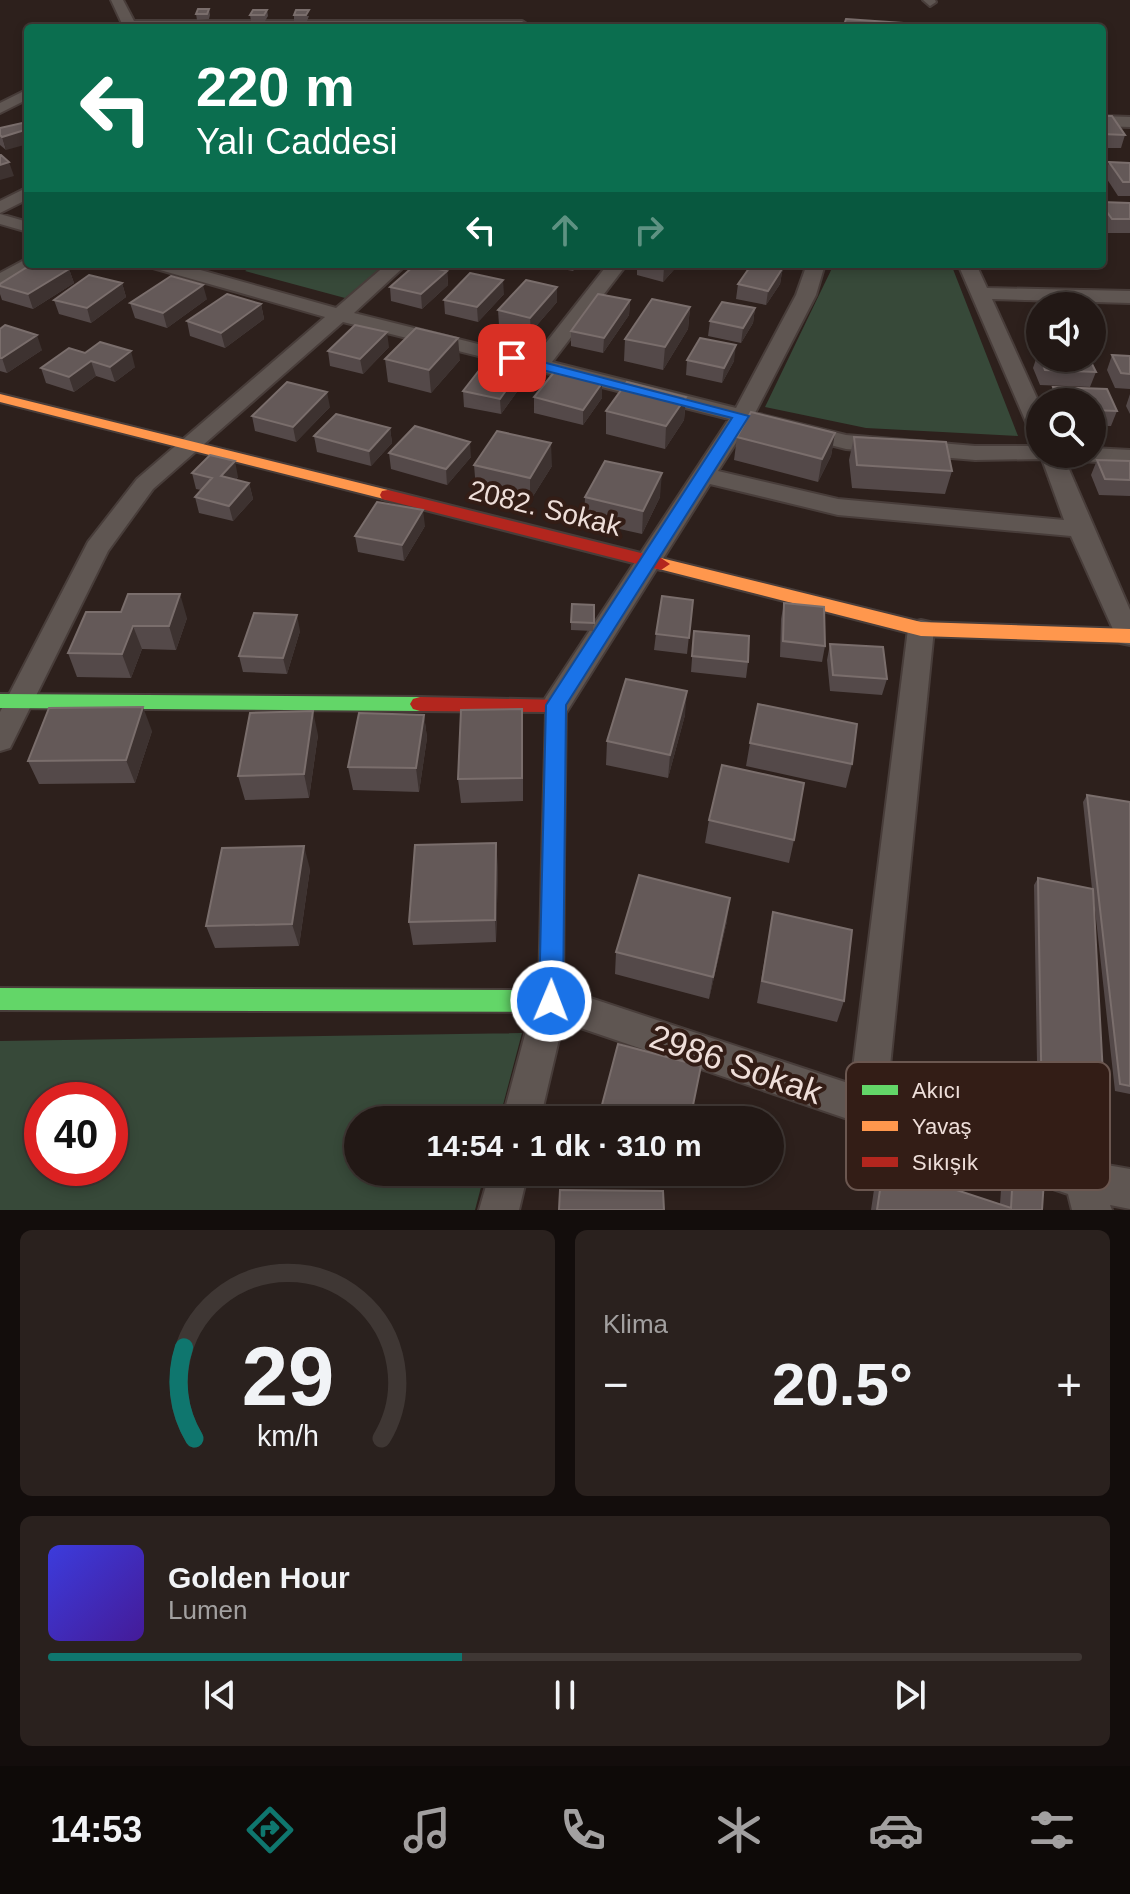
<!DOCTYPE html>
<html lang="tr">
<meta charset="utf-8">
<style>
:root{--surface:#221815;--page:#2a211e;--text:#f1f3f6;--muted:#a2a0a0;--line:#3f3734;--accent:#0f766e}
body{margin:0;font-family:Helvetica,sans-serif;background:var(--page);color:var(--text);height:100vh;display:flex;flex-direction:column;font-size:30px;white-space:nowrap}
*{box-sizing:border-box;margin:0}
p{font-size:26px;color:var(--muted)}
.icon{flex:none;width:44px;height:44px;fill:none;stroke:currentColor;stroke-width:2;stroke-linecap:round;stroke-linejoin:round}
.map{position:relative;height:1210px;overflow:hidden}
.sheet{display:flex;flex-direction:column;gap:20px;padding:20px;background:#130d0c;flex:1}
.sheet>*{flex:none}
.banner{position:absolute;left:24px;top:24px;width:1082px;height:244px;border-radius:8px;box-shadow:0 4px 12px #0003,0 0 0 2px var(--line);background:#0b6e4f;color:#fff;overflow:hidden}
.buttons{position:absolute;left:1026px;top:292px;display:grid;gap:16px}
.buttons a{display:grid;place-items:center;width:80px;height:80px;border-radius:50%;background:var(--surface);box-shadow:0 4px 12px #0003,0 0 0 2px var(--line);font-size:40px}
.speed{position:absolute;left:24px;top:1082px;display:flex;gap:16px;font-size:40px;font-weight:700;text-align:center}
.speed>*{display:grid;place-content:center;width:104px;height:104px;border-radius:50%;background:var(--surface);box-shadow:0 4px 12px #0003,0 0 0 2px var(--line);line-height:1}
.speed .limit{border:12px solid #d22;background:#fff;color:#111}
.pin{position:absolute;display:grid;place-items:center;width:68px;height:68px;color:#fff;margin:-34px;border-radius:16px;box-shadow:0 4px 12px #0006}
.me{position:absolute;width:88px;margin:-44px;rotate:1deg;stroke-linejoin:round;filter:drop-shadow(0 0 6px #0008)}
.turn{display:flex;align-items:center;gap:28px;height:168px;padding:0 40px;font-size:36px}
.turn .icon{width:104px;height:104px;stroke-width:2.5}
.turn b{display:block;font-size:56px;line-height:68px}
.lanes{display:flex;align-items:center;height:76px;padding:0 40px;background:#0003;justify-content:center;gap:40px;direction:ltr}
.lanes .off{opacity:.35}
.big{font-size:60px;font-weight:700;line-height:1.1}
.sheet .card{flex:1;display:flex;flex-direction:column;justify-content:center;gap:12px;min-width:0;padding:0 28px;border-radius:12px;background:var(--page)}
.sheet .dial{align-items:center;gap:0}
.dial svg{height:208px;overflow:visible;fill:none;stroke:var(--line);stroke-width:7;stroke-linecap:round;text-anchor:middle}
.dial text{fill:var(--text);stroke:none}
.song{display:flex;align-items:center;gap:24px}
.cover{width:96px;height:96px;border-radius:12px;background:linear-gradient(135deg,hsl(240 70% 55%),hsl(260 70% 35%))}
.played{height:8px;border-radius:4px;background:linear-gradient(90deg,var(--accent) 40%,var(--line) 40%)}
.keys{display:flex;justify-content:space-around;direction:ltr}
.heat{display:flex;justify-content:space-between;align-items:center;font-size:44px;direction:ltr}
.sheet .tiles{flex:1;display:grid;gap:20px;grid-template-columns:1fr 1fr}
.card:last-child{grid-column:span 2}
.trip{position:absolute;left:344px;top:1106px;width:440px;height:80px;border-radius:40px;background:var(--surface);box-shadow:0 4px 12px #0003,0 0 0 2px var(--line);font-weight:700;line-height:80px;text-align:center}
.dock{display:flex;height:128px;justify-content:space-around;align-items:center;background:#0e0a08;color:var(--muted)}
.dock .icon{width:56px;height:56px}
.dock .active{color:var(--accent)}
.dock b{font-size:36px;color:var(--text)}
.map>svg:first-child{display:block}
</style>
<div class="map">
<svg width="1130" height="1210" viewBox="0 0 1130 1210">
<rect width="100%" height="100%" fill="#2d201c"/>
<path fill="#374939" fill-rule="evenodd" d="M255 264H386L345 298 245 271Z
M834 264H951L1018 436 866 428 765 407Z
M522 1033 499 1120H358V1172H485L475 1210H0V1041ZM42 1100H110V1168H42Z"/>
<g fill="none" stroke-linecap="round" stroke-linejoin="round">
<defs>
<path id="street" d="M111 0H123L134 21H522L528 25 526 28H124Z
M923 0H935L936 2 930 6Z
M28 89V99L0 113V103Z
M1102 116 1130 117V127L1102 126Z
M28 187V199L0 213V201Z
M0 214 28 222V232L0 224Z
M28 258V264H37L34 268 0 287V273Z
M150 264H179L336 308 387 264H407L354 313 534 358 608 264H627L552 362 736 408 796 295 807 264H825L816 295 755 413 846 435 975 446H1040V454H1092V448L1130 450V464L1065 460 1130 610V645L1120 643 1116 636 1071 536 838 515 710 484 566 713 556 716 546 713 542 705 546 697 729 419 343 322 153 489 108 551 10 748 0 751V712L88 542 137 479 325 317 153 268ZM748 424 846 449 975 460 1042 459 1064 520 838 499 718 471Z
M958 264H976L987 288 1130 291V303L992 299 1040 405V436L1029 429Z
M921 620 930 622 934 629 887 1096 1084 1161 1130 1169V1209L1110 1205 1112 1210H1072L1068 1194 563 1022 540 1120H502L534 1001 539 990 551 985 851 1084 908 629 912 622Z
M490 1172H528L519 1210H479Z"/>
<path id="fast" d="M0 694 420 697 427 699 430 704 427 709 420 711 0 708Z
M553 851 561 853 564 860 563 1001 560 1009 551 1012 0 1010V988L539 990 542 860 545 853Z"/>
<path id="slow" d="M0 394 388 490 396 495 388 500 0 402Z
M661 558 921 622 1130 629V643L921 636 655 568 652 564Z"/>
<path id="jam" d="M388 490 661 558 670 564 661 570 382 499 380 495 382 491Z
M420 697 563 700 566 705 564 860 561 867 553 869 545 867 542 860 546 712 420 711 413 709 410 704 413 699Z"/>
</defs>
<use href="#street" stroke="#483d3a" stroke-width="4"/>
<use href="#fast" stroke="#483d3a" stroke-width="4"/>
<use href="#slow" stroke="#483d3a" stroke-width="4"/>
<use href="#jam" stroke="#483d3a" stroke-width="4"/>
<use href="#street" fill="#5f5652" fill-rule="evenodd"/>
<use href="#fast" fill="#63d668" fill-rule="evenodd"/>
<use href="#slow" fill="#ff974d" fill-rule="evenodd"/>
<use href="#jam" fill="#b3261e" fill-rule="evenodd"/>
</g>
<path fill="#544949" d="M209 9 210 15 209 19 197 20 196 14Z
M267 10 268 16 265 21H251L250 15Z
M294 15 309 16 307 21H294Z
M1102 116 1125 135 1121 148H1102Z
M0 128 6 150 0 145Z
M1109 162 1130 163V196H1118L1105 176Z
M1102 202 1130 203V233H1107L1102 226Z
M546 264H579L573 271 546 266Z
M637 264H679L663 282 637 275Z
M747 264H787L782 272 780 284 766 305 736 299 738 284 749 268 746 267Z
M69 269 74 283 33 309 2 300 0 294V284Z
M447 271 448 285 422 309 391 301 390 287Z
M122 283 126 297 91 323 59 314 54 300Z
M504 294 478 322 445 314 444 300Z
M207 299 167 328 135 318 130 303Z
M630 300 629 315 603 353 571 346V331Z
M557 302 531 332 499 325 498 310Z
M261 304 264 319 225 348 190 336 187 321Z
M690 307 688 329 663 370 624 361 625 339Z
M755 308 753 323 741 343 708 336 710 321Z
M0 329 42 350 7 373 0 371Z
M389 347 363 374 330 366 328 351Z
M69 348 135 367 115 382 96 376 74 392 46 383 41 368Z
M1038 353 1096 372 1090 387 1040 385 1033 368Z
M1112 355 1130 356V389L1115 388 1107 370Z
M385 359 460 360 431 393 388 382Z
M687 360 734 361 722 383 686 375Z
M526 362 527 378 501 414 464 407 463 391Z
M1053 387 1117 411 1111 426H1092V402H1048Z
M1130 394V414L1126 406Z
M534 397 602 398 583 425 534 413Z
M686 397 684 420 665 449 606 434V411Z
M330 407 296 442 255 431 252 416Z
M390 428 392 443 371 466 317 452 314 436Z
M835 433 831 456 818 482 734 460 737 437Z
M854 437 952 471 945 494 852 488 849 460Z
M389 453 471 457 447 485 391 469Z
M1097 460 1130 461V496L1099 495 1091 475Z
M474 465 552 466 530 501 476 489Z
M192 473 238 477 236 480 249 483 253 499 233 521 199 513 195 497 201 490 196 489Z
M585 497H660L642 534 584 521Z
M425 526 404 561 358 552 355 536Z
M693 600 687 654 654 650 656 634Z
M784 603 825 646 822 662 780 657 781 619Z
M594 605 593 631 571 630V622Z
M86 612 187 618 176 650 142 649 131 678 77 677 68 653Z
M300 631 287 674 243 672 239 656Z
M694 631 748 662 746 678 691 672Z
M830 644 887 679 882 695 830 691 827 660Z
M424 715 427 738 419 792 353 790 348 767Z
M685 715 668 778 606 765 607 741Z
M152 731 135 783 39 784 28 761Z
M523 733V801L461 803 458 779Z
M318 735 309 798 245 800 238 776Z
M750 743 852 764 846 788 746 766Z
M1087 795 1130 802V1094L1115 1091 1093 892 1106 1131 1101 1138 1038 1122 1034 885 1038 878 1092 889 1083 802Z
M709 820 794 840 789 863 705 843Z
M498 866 496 942 413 945 409 922Z
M310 869 299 946 215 948 206 926Z
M773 912 844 1001 837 1022 757 1003Z
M727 921 709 999 615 974 616 952Z
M889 1130 920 1178 1000 1204 1001 1190 1013 1171 1042 1210H871L880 1149Z"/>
<path fill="#3d3230" d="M28 129V144L6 150 2 137Z
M9 162 14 176 0 180V165Z
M573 264H579L573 271Z
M667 264H679L663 282 664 267Z
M782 264H787L782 272 780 284 766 305 768 291 782 270Z
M69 269 74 283 33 309 28 294Z
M447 271 448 285 422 309 421 294Z
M503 280 504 294 478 322 477 307Z
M122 283 126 297 91 323 87 308Z
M203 285 207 299 167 328 163 313Z
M557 287V302L531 332 530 318Z
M630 300 629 315 603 353 604 338Z
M261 304 264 319 225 348 221 333Z
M690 307 688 329 663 370 665 347Z
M755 308 753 323 741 343 743 328Z
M387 332 389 347 363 374 360 359Z
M37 335 42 350 7 373 2 358Z
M458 338 460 360 431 393 429 370Z
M736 345 734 361 722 383 724 368Z
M131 351 135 367 115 382 110 367Z
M91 361 96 376 74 392 69 377Z
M526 362 527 378 501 414 500 399Z
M602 383V398L583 425V410Z
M327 392 330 407 296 442 293 427Z
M686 397 684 420 665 449 666 426Z
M390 428 392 443 371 466 369 451Z
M835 433 831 456 818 482 822 459Z
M470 442 471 457 447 485 446 469Z
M551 443 552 466 530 501V478Z
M235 461 238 477 225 492 221 476Z
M662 473 660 497 642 534 643 511Z
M249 483 253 499 233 521 229 506Z
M423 510 425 526 404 561 402 545Z
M180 594 187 618 176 650 169 626Z
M297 615 300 631 287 674 283 658Z
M133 626 142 649 131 678 122 654Z
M687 691 685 715 668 778 670 755Z
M143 707 152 731 135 783 126 760Z
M313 711 318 735 309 798 304 774Z
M424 715 427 738 419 792 416 768Z
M496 843 498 866 496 942 495 920Z
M304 846 310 869 299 946 292 924Z
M730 898 727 921 709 999 713 977Z"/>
<path fill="#645958" stroke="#7a6e6c" stroke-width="2" d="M198 9H209L207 14H196Z
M253 10H267L264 15H250Z
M296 10H309L306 15H294Z
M846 19 946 26V28H843Z
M1102 116H1112L1125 135 1102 134Z
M22 123 28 127V129L2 137 0 135V128Z
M0 155H1L9 162 0 165Z
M1109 162 1130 163V182H1123Z
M1102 202 1130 203V219H1112L1102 205Z
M32 264H53L69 269 28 294 0 286V284Z
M416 264 447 271 421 294 390 287Z
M650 264H667L664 267Z
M752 264H759L782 269 768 291 738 284Z
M470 273 503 280 477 307 444 300Z
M89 275 122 283 87 308 54 300Z
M171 276 203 285 163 313 130 303Z
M526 280 557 287 530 318 498 310Z
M227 294 261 304 221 333 187 321Z
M598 294 630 300 604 338 571 331Z
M652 299 690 307 665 347 625 339Z
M722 302 755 308 743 328 710 321Z
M5 325 37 335 2 358H0V329Z
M355 325 387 332 360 359 328 351Z
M416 328 458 338 429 370 385 359Z
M700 338 736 345 724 368 687 360Z
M100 342 131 351 110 367 91 361 69 377 41 368 69 348 85 353Z
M1038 353H1040V358H1089L1096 372 1045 370Z
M491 355 526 362 500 399 463 391Z
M1112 355 1130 356V374L1121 373Z
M555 371 602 383 583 410 534 397Z
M287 382 327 392 293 427 252 416Z
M627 382 686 397 666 426 606 411Z
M1053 387 1107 389 1117 411 1092 410V402H1059Z
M751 412 835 433 822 459 737 437Z
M336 414 390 428 369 451 314 436Z
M415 426 470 442 446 469 389 453Z
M497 431 551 443 530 478 474 465Z
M854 437 946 442 952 471 857 465Z
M210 455 235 461 221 476 249 483 229 506 195 497 212 478 192 473Z
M1097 460 1130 461V480L1105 479Z
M605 461 662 473 643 511 585 497Z
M377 502 423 510 402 545 355 536Z
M128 594H180L169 626H133L122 654 68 653 86 612H121Z
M662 596 693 600 689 638 656 634Z
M784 603 824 607 825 646 783 641Z
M572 604 594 605V623L571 622Z
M254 613 297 615 283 658 239 656Z
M694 631 749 636 748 662 692 656Z
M830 644 883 647 887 679 833 675Z
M626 679 687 691 670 755 607 741Z
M758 704 857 724 852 764 750 743Z
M143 707 126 760 28 761 49 708Z
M522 709V778L458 779 461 710Z
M313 711 304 774 238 776 250 713Z
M359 713 424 715 416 768 348 767Z
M722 765 804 783 794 840 709 820Z
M1087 795 1130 802V1086L1120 1084Z
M496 843 495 920 409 922 415 845Z
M304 846 292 924 206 926 222 848Z
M639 875 730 898 713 977 616 952Z
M1038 878 1093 889 1106 1131 1042 1115Z
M773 912 852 930 844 1001 762 981Z
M618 1044 701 1066 690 1120H598Z
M889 1130 924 1141 920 1178 1011 1208 1013 1171 1044 1180 1042 1210H877Z
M560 1190 663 1191 664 1210H559Z"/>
<path fill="#1a73e8" stroke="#114b97" stroke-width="2" d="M512 354 749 416 566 705 563 1001 560 1009 551 1012 542 1009 539 1001 546 705 732 418 507 361 505 358Z"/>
<g text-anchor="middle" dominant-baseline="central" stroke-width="8" stroke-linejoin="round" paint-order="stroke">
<g font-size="28" fill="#eeded9" stroke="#331d16">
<text transform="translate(545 508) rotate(14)">2082. Sokak</text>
</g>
<g font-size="34" fill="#eeded9" stroke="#331d16">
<text transform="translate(736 1064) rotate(19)">2986 Sokak</text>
</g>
</g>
<rect x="846" y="1062" width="264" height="128" rx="12" fill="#331d16" stroke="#6b5750" stroke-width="2"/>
<rect x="862" y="1085" width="36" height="10" fill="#63d668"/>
<rect x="862" y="1121" width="36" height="10" fill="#ff974d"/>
<rect x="862" y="1157" width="36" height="10" fill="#b3261e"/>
<g font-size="22" fill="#eeded9">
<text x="912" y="1098">Akıcı</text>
<text x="912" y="1134">Yavaş</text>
<text x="912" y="1170">Sıkışık</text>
</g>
</svg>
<div class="buttons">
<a><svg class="icon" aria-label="sound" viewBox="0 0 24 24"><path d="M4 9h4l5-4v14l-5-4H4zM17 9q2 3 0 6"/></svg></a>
<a><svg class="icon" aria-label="search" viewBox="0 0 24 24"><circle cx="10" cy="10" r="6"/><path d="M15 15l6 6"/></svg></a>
</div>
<div class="speed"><div class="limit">40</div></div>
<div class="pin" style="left:512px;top:358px;background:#d93025"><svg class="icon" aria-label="arrive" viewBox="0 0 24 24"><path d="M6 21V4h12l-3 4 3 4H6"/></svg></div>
<svg class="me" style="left:551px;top:1001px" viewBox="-20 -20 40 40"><circle r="17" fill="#1a73e8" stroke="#fff" stroke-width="3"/><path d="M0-11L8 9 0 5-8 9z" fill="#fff"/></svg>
<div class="trip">14:54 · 1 dk · 310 m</div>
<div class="banner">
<div class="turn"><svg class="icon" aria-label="left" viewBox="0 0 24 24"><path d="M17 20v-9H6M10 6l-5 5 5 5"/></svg><div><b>220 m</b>Yalı Caddesi</div></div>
<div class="lanes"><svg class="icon" aria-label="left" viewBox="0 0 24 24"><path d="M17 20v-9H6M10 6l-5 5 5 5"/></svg><svg class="icon off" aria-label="ahead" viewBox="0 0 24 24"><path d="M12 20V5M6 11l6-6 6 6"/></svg><svg class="icon off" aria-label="right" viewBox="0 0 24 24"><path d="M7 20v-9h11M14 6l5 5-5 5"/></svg></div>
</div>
</div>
<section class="sheet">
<div class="tiles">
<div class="card dial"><svg viewBox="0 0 100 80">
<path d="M14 69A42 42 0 1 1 86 69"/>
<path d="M14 69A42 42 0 0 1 10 34" stroke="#0f766e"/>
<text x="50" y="56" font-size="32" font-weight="700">29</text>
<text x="50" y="72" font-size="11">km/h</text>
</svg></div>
<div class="card"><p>Klima</p>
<div class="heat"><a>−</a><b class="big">20.5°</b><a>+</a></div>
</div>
<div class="card">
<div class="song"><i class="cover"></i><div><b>Golden Hour</b><p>Lumen</p></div></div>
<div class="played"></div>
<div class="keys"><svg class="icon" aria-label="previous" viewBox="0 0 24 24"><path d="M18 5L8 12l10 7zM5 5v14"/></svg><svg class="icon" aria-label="pause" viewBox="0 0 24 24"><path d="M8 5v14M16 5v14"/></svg><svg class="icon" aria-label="next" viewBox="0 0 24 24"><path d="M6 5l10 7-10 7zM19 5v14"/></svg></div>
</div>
</div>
</section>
<nav class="dock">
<b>14:53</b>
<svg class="icon active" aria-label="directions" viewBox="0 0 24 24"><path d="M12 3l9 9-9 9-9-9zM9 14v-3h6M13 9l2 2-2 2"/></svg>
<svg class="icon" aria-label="music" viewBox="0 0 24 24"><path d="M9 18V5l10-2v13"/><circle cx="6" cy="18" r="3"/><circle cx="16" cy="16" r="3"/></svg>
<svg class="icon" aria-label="phone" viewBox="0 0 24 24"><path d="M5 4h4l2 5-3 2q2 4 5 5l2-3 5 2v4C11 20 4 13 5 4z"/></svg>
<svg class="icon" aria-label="climate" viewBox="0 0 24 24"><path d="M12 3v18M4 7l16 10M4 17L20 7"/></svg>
<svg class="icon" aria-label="car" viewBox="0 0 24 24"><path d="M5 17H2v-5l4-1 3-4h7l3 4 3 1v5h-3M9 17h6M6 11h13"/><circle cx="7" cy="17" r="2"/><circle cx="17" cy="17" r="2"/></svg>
<svg class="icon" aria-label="filters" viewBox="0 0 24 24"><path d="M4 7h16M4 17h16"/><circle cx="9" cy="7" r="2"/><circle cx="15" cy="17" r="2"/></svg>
</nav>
